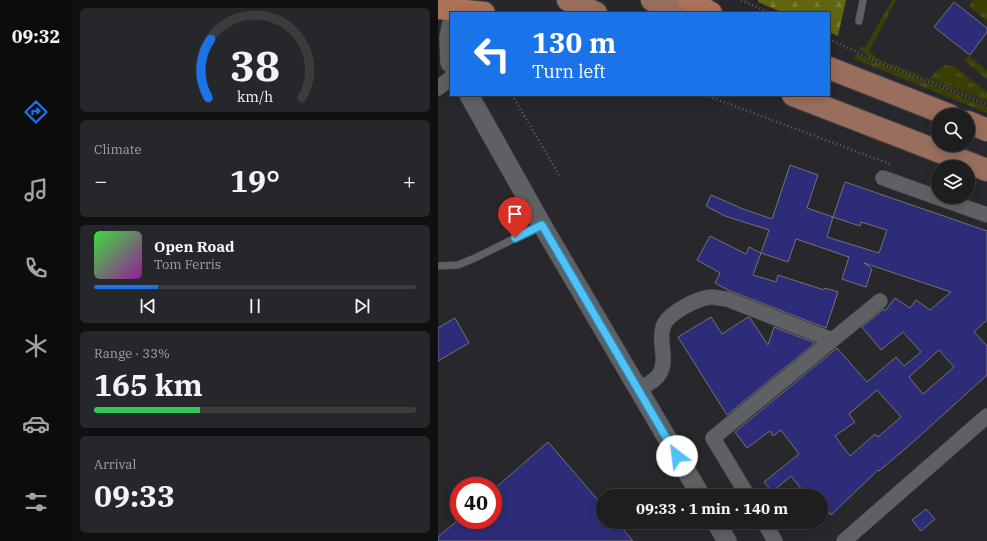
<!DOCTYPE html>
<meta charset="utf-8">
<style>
:root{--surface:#1e1e21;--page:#26272a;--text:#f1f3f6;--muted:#a1a2a5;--line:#3c3c3f;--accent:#1a73e8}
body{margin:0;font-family:"IBM Plex Serif",serif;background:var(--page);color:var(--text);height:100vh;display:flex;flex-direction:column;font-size:15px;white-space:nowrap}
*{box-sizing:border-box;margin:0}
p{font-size:13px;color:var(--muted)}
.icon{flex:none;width:22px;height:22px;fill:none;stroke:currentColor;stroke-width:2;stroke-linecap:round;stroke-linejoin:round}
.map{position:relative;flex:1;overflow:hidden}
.sheet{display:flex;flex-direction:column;gap:8px;padding:8px;background:#101012;width:366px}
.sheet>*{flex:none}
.hud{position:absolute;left:12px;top:12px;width:380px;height:84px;border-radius:0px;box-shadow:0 2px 10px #0003,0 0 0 1px var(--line);background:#1a73e8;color:#fff;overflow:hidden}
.tools{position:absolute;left:493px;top:108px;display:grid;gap:8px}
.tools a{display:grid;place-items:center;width:44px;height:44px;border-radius:50%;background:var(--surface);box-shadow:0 2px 10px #0003,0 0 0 1px var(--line);font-size:20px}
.speed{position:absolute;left:12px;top:477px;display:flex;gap:8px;font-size:20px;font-weight:700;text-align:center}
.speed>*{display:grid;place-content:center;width:52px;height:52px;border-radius:50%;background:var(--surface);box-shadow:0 2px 10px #0003,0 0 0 1px var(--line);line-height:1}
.speed .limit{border:6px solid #d22;background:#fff;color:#111}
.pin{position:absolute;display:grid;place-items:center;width:34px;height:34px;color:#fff;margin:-41px -17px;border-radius:50% 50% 50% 0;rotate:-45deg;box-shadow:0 0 4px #0007}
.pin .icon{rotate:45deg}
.me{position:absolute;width:44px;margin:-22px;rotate:330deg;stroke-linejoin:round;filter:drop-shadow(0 0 3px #0008)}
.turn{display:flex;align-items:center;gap:14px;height:84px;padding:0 16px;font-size:18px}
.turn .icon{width:52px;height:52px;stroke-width:2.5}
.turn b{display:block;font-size:28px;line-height:34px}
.big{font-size:30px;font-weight:700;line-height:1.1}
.sheet .card{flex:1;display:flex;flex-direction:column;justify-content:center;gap:6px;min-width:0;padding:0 14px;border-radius:6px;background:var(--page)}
.sheet .dial{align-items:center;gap:0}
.dial svg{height:104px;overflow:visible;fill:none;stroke:var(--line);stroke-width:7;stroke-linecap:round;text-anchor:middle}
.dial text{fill:var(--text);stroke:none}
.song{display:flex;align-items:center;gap:12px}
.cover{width:48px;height:48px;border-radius:6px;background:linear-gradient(135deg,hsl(120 70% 55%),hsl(300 70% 35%))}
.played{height:4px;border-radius:2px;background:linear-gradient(90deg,var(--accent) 20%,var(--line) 20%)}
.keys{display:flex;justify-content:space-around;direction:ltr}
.heat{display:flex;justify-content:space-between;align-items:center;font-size:22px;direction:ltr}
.charge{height:6px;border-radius:3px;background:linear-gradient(90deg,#34c759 33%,var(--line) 0)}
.trip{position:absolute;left:158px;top:489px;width:232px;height:40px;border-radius:20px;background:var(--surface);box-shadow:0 2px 10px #0003,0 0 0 1px var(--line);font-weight:700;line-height:40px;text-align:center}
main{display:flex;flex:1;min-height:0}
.tabs{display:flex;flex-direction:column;width:72px;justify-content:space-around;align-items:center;background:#0c0c0d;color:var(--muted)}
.tabs .icon{width:28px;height:28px}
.tabs .active{color:var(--accent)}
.tabs b{font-size:18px;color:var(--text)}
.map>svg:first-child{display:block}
</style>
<main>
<nav class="tabs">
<b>09:32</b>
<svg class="icon active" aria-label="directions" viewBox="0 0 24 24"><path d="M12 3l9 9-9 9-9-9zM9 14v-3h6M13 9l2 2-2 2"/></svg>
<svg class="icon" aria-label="music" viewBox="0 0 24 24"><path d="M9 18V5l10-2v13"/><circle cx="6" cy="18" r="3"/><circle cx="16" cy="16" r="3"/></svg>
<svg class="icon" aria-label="phone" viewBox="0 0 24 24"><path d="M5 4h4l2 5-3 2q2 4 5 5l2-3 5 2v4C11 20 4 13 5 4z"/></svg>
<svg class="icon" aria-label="climate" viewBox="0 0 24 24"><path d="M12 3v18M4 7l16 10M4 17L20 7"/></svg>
<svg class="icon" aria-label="car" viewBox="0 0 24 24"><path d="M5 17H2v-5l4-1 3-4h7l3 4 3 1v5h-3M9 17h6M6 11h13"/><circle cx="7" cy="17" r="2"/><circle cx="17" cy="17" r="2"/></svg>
<svg class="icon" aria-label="filters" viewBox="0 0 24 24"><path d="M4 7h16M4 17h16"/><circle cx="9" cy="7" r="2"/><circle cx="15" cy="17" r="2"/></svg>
</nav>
<section class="sheet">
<div class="card dial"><svg viewBox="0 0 100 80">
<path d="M14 69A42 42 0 1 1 86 69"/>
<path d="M14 69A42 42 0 0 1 16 24" stroke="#1a73e8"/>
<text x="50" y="56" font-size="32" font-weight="700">38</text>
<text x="50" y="72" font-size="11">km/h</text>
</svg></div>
<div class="card"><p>Climate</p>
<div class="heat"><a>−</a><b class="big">19°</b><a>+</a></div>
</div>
<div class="card">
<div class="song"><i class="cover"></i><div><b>Open Road</b><p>Tom Ferris</p></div></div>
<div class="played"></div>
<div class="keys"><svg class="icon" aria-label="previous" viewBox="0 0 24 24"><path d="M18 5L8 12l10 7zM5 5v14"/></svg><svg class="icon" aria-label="pause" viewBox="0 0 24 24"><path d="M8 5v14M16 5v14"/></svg><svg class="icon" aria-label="next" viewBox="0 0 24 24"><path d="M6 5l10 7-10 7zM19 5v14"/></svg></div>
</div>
<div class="card"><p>Range · 33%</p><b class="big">165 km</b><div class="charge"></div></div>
<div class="card"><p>Arrival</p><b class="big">09:33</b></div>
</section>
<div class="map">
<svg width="549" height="541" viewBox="0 0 549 541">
<defs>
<pattern id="grass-tufts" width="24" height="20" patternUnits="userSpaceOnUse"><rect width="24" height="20" fill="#3c3f05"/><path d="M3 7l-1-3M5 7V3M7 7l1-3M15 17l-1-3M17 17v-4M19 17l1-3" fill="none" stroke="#585b29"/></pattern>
<pattern id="forest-firs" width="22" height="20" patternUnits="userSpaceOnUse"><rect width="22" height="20" fill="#626610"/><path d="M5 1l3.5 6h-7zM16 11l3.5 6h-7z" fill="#787c33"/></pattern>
</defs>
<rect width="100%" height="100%" fill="#28282c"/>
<path fill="url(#grass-tufts)" d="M454 0H458L431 51 440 59 549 101V103L435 59 421 49 422 46 427 48Z
M535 0H549V21L532 7V3Z
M418 54 549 107V113L417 59Z
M531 56 549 71V79L527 61Z
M507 65 516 66 549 92V100L492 78 500 70Z"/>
<path fill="url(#forest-firs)" d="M320 0H408L400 36 391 32V13H346L320 2Z"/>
<path fill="#2d2c79" stroke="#727376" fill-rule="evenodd" d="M516 2 549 28V32L532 55 496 27Z
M352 165 380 175 369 208 395 217 407 182 549 231V320L536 332 549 346V375L474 443 441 471 440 470 393 515 383 502V496H369L353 476 334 492 326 482 361 454 343 430 335 436 332 431 309 448 297 432 399 348 429 382 458 357 466 366 483 352 465 332 443 350 424 327 446 309 447 311 457 298 472 308 478 300 492 310 513 292 426 263 434 269 428 287 404 279 411 257 358 239 350 262 323 253 331 230 287 216 268 206 273 195 305 209 334 219ZM395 217 422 226 423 222 449 230 441 253 389 237ZM501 350 516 367 485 394 471 377ZM439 390 463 417 440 437 437 434 412 456 397 436 417 422 411 414Z
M272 236 308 254 311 247 323 253 315 275 338 282 340 275 386 290 387 288 400 292 388 328 290 290 277 283 282 273 259 260Z
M273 317 284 334 310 317 312 318 330 345 336 327 377 343 289 415 240 337Z
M17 318 31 343 0 361V328Z
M110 442 165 506V522H179L195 541H0V537L20 520H55V490Z
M488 509 497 519 483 531 474 520Z"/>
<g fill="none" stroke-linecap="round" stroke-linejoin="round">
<defs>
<path id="service" d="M421 21 425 0
M0 266 20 265 37 258 104 225"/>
<path id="minor" d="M0 88 13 78
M445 178 549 215
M200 390C207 385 218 381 222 373 230 358 220 342 225 327 229 313 260 298 273 297 278 297 284 299 289 299L394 340
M310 496 275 438 442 301
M326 522 337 541
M406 541 549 416"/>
<path id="tertiary" d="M12 63 11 38 13 26
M31 95 104 225 263 496
M278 522 289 541"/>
<path id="primary" d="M130 0 158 13
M214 0 248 13
M391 68 511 115
M355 95 549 170
M530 122 549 130"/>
<path id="trunk" d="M251 0 273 13
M0 8 46 13"/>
</defs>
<use href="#service" stroke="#444447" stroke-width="8"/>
<use href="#minor" stroke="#444447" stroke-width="16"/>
<use href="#tertiary" stroke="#444447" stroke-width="20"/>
<use href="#primary" stroke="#444447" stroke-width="24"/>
<use href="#trunk" stroke="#444447" stroke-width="24"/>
<path stroke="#636367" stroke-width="2.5" stroke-dasharray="1 3" stroke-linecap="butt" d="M303 0 332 13
M391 39 442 63 549 105
M74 95 121 175
M267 95 452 164"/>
<use href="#service" stroke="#5f6063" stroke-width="7"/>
<use href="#minor" stroke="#5f6063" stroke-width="15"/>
<use href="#tertiary" stroke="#5f6063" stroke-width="19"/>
<use href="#primary" stroke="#996e5c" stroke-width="22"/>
<use href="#trunk" stroke="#ac725a" stroke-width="22"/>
</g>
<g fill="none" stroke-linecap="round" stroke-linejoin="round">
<defs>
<path id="route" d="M77 238 104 225 239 456"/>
</defs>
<use href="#route" stroke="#337fa1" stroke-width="10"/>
<use href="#route" stroke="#4fc3f7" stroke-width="7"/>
</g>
</svg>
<div class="tools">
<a><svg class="icon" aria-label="search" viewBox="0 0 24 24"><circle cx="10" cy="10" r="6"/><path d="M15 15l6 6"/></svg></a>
<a><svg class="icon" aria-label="layers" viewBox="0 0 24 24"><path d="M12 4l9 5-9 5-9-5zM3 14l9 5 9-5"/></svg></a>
</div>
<div class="speed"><div class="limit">40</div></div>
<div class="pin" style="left:77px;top:238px;background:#d93025"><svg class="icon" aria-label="arrive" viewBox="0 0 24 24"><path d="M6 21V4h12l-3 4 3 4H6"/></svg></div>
<svg class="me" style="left:239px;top:456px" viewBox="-20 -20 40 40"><circle r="19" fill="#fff"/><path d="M0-13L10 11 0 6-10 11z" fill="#4fc3f7"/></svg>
<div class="trip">09:33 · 1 min · 140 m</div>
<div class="hud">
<div class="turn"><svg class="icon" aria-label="left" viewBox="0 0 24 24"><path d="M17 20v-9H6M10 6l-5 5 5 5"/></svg><div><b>130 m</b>Turn left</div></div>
</div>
</div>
</main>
